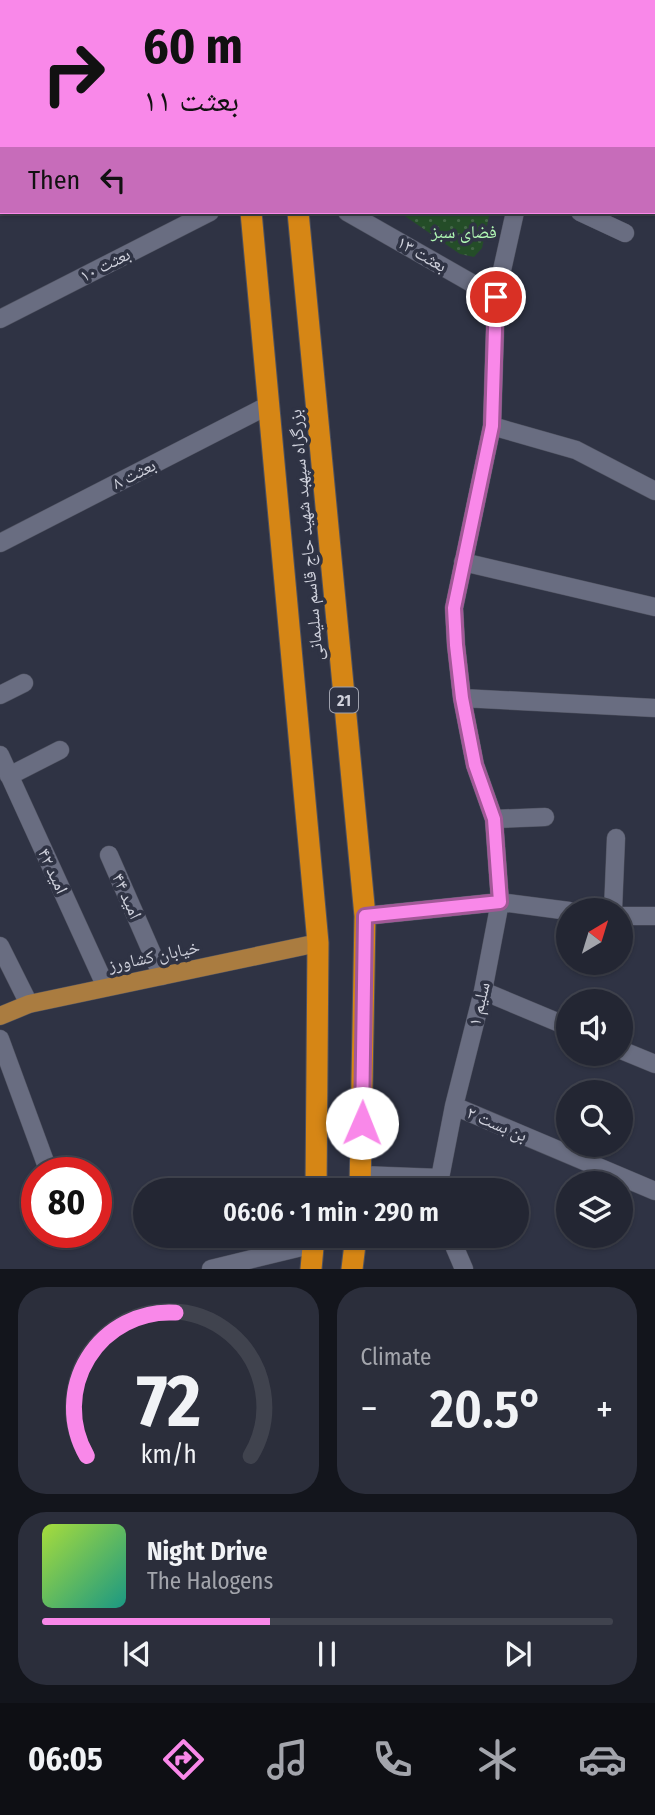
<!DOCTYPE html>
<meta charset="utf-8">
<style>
:root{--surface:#232633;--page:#2b2e3b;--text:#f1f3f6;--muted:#a3a5ac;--line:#40434e;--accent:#f988e9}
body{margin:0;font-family:"Fira Sans Condensed","Noto Naskh Arabic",sans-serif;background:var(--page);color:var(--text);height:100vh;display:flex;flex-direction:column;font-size:26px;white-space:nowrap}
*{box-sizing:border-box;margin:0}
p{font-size:23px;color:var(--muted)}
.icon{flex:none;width:38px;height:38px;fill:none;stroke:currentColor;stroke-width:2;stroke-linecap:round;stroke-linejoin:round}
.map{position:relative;height:1269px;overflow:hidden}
.sheet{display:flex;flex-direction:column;gap:18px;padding:18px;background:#13151c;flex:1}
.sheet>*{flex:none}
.hud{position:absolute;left:0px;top:0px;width:656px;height:214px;box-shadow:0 2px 5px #0004,0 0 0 2px var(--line);background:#f988e9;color:#111;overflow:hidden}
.needle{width:46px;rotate:38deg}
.controls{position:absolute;left:556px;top:898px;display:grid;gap:14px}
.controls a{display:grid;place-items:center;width:77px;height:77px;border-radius:50%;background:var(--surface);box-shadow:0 2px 5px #0004,0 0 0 2px var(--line);font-size:35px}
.speed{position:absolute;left:21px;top:1157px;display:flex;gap:14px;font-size:35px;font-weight:700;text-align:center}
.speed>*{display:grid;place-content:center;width:91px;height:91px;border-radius:50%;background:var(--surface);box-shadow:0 2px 5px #0004,0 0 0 2px var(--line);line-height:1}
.speed .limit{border:10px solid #d22;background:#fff;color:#111}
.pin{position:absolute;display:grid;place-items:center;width:60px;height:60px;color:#fff;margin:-30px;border:4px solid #fff;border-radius:50%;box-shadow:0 2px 7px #0007}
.me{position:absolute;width:77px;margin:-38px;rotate:1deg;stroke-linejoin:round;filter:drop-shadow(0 0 5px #0008)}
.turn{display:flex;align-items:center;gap:24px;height:147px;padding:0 28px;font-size:32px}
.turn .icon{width:91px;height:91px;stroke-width:2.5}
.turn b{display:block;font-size:49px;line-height:60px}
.then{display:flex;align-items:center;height:66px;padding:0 28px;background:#0003;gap:14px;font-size:26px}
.big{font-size:52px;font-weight:600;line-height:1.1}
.sheet .card{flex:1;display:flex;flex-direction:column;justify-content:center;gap:10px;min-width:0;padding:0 24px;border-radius:28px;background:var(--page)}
.sheet .dial{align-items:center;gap:0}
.dial svg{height:182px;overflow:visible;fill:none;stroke:var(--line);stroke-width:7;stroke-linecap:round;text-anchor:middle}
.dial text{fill:var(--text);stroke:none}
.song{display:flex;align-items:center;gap:21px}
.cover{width:84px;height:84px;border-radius:10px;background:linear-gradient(135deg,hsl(80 70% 55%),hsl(170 70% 35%))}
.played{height:7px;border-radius:4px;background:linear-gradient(90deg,var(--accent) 40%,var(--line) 40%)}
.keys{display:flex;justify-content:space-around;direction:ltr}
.heat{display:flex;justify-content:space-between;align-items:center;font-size:38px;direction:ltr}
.sheet .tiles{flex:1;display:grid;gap:18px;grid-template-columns:1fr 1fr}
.card:last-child{grid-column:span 2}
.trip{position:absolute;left:133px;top:1178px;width:396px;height:70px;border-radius:35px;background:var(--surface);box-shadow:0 2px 5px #0004,0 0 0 2px var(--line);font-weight:600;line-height:70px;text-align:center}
.menu{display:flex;height:112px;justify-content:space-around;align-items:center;background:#0e0f14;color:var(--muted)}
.menu .icon{width:49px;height:49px}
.menu .active{color:var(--accent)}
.menu b{font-size:32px;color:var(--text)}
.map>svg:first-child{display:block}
</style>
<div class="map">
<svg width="655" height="1269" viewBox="0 0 655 1269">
<defs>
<pattern id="park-dots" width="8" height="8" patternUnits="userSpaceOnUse" patternTransform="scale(1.75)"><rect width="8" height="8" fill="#244d28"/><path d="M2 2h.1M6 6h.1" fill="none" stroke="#436647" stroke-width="1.8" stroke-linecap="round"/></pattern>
</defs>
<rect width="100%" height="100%" fill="#2f3344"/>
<path fill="url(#park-dots)" d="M353 0H655V69L654 2H352Z
M399 212H490L482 248 474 257 460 254Z"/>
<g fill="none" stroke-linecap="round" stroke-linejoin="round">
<defs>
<path id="minor" d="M340 2 341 0
M0 47 2 48
M654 91 655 90
M347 212 496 297
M580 212 625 233
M0 319 210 212
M492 426 576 450 655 491
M0 543 269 405
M463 562 655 607
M0 695 24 683
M462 698 655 708
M0 755 106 987
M9 776 60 750
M494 819 545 817
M109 855 162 976
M613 910 616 838
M365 916 500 902 569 911
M621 916H655
M0 946 29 1004
M483 991 569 1027
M0 1039 47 1167
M621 1050 655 1064
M454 1106 655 1191
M361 1175 440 1178
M442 1190 440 1178 454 1106 483 991 500 902 494 819 475 765 462 698 456 645 454 608 492 426 496 297 515 212
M452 1236 455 1248 464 1269
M211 1269 314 1244"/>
<path id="major" d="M0 1016 29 1004 318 943"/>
<path id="highway" d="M232 0V2
M278 0V2
M251 212 318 943 316 1190
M298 212 365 916 360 1190
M311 1269 314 1236
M352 1269 356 1236"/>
</defs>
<use href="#minor" stroke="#4e515f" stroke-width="19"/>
<use href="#major" stroke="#4e515f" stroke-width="19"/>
<use href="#highway" stroke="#4e515f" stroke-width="23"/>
<use href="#minor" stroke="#696d81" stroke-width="18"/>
<use href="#major" stroke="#aa7c40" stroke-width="18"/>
<use href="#highway" stroke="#d68615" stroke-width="21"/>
</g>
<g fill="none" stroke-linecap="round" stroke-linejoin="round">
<defs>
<path id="route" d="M362 1123 365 916 500 902 494 819 475 765 462 698 456 645 454 608 492 426 496 297"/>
</defs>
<use href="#route" stroke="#a25897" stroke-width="18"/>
<use href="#route" stroke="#f988e9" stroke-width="12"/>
</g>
<g text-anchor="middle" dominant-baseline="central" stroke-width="7" stroke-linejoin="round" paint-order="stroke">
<rect fill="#2f3344" stroke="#9fa2ae" stroke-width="2" x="330" y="687.5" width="28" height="25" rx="5"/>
<g font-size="16" font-weight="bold" fill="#cfd1dc">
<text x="344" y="700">21</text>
</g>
<g font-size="18" fill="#b2fab5" stroke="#2f3344">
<text x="464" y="232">فضای سبز</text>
</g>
<g font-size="18" fill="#cfd1dc" stroke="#2f3344">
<text transform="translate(422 254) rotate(30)">بعثت ۱۳</text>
<text transform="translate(105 265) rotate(-27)">بعثت ۱۰</text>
<text transform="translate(134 474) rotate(-27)">بعثت ۸</text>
<text transform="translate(306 535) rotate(-95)">بزرگراه سپهبد شهید حاج قاسم سلیمانی</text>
<text transform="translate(53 871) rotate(65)">امید ۴۲</text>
<text transform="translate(127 896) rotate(66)">امید ۴۴</text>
<text transform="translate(154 956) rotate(-12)">خیابان کشاورز</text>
<text transform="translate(479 1004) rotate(-77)">سلیم ۱</text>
<text transform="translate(497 1124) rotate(23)">بن بست ۲</text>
</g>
</g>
</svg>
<div class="controls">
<a><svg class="needle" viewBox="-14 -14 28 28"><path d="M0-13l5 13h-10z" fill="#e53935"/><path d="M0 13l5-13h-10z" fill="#a3a5ac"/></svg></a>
<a><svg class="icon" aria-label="sound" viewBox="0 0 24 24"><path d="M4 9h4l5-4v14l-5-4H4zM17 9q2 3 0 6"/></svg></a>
<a><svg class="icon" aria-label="search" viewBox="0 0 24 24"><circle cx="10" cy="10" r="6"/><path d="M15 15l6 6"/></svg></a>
<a><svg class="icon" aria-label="layers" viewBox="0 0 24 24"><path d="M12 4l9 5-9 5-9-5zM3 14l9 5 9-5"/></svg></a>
</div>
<div class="speed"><div class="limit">80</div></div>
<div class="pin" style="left:496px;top:297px;background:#d93025"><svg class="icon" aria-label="arrive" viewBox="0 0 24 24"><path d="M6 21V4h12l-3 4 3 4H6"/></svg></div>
<svg class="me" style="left:362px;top:1123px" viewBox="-20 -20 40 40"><circle r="19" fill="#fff"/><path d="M0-13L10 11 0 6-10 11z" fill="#f988e9"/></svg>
<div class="trip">06:06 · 1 min · 290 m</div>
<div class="hud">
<div class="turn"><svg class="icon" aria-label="right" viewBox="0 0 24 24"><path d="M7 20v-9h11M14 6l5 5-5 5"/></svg><div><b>60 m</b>بعثت ۱۱</div></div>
<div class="then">Then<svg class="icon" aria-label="left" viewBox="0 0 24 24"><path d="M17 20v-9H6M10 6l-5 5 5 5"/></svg></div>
</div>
</div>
<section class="sheet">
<div class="tiles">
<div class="card dial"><svg viewBox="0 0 100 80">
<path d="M14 69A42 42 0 1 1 86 69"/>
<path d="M14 69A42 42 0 0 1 53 6" stroke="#f988e9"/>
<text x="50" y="56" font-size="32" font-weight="700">72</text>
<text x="50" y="72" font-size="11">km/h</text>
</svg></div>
<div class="card"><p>Climate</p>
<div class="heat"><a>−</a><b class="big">20.5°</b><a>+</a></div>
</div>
<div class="card">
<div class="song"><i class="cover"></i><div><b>Night Drive</b><p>The Halogens</p></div></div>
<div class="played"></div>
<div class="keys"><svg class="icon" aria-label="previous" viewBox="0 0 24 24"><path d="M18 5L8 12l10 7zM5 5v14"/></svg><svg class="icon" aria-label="pause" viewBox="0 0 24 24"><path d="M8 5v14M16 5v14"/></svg><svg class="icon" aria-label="next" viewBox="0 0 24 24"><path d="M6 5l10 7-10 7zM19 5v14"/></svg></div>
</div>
</div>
</section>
<nav class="menu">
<b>06:05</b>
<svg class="icon active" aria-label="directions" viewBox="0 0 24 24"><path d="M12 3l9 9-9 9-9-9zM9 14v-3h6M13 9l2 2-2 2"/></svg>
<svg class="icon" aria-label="music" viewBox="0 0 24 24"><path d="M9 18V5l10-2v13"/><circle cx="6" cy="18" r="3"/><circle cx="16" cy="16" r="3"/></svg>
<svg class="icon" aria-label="phone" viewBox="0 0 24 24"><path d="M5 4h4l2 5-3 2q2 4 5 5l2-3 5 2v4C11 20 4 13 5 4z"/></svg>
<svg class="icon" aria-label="climate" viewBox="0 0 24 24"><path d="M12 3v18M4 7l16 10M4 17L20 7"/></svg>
<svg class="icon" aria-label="car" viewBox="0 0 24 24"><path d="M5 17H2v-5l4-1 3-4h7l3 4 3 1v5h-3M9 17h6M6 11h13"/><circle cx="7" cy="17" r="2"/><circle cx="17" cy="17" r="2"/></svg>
</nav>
